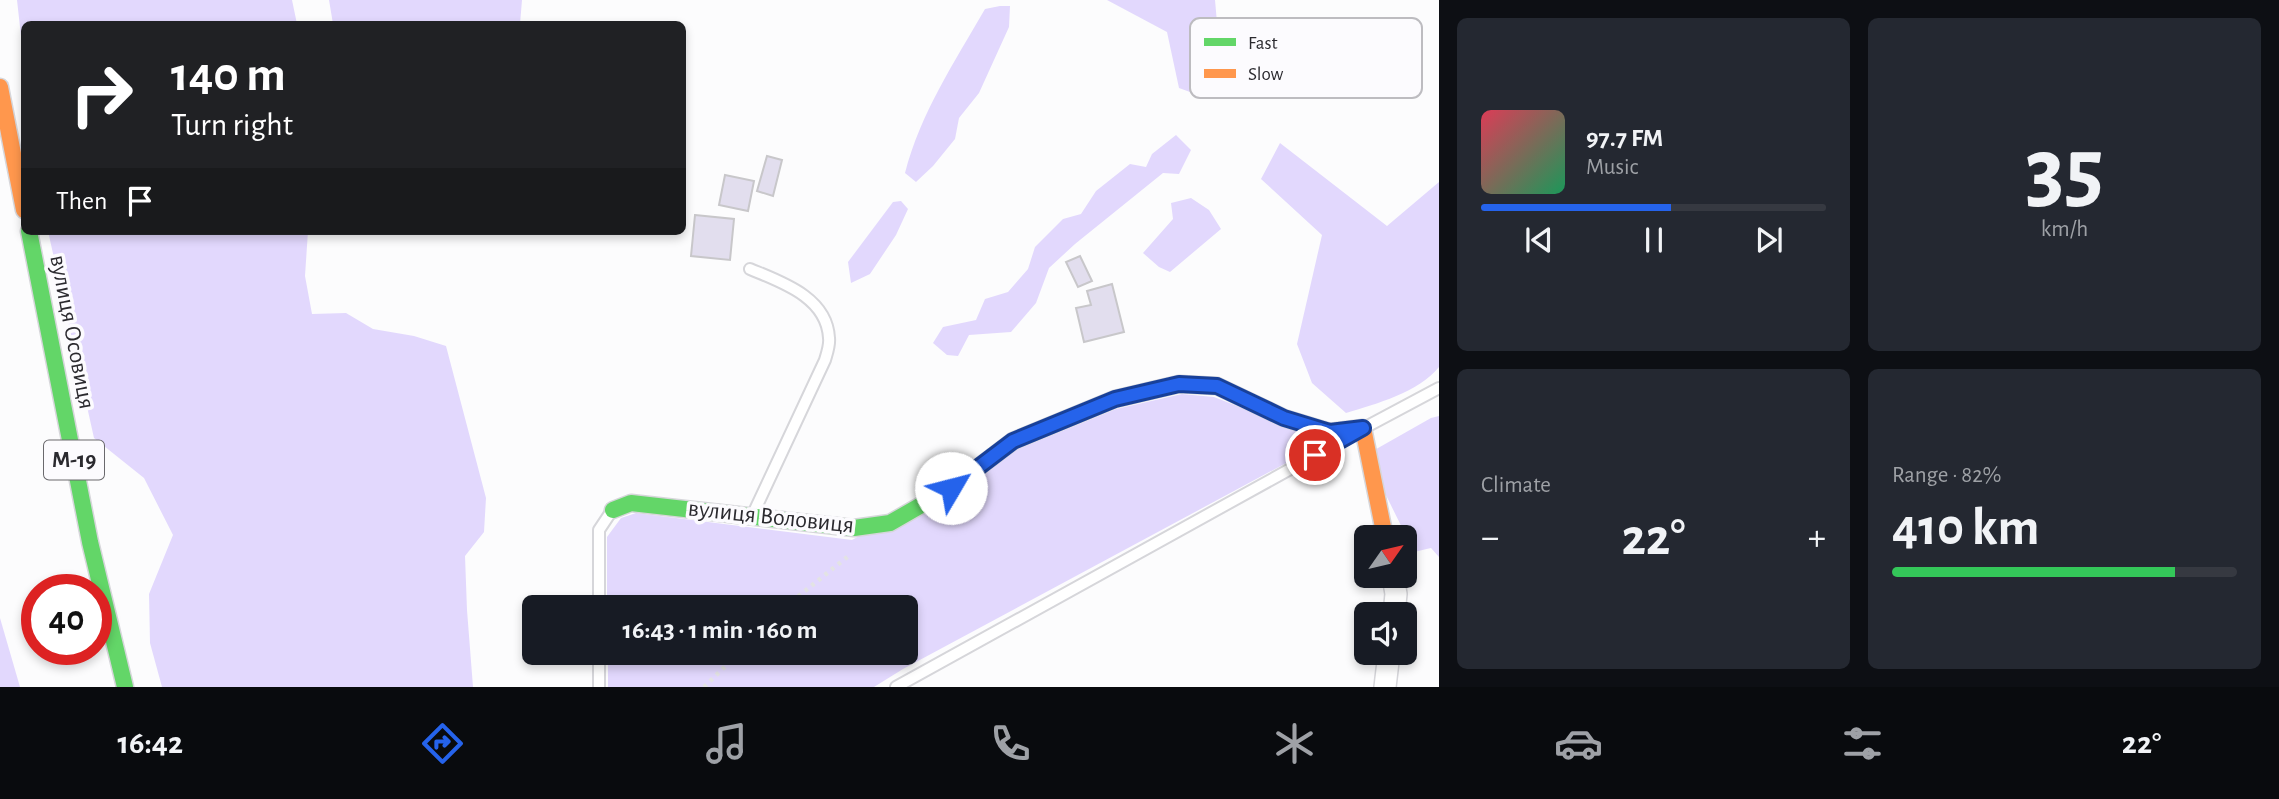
<!DOCTYPE html>
<meta charset="utf-8">
<style>
:root{--surface:#171b24;--page:#242831;--text:#f1f3f6;--muted:#9ea1a6;--line:#363941;--accent:#2563eb}
body{margin:0;font-family:"Alegreya Sans",sans-serif;background:var(--page);color:var(--text);height:100vh;display:flex;flex-direction:column;font-size:26px;white-space:nowrap}
*{box-sizing:border-box;margin:0}
p{font-size:23px;color:var(--muted)}
.icon{flex:none;width:38px;height:38px;fill:none;stroke:currentColor;stroke-width:2;stroke-linecap:round;stroke-linejoin:round}
.map{position:relative;flex:1;overflow:hidden}
.side{display:flex;flex-direction:column;gap:18px;padding:18px;background:#0d0f14;width:840px}
.side>*{flex:none}
.hud{position:absolute;left:21px;top:21px;width:665px;height:214px;border-radius:10px;box-shadow:0 4px 10px #0003;background:#202124;color:#fff;overflow:hidden}
.needle{width:46px;rotate:56deg}
.tools{position:absolute;left:1354px;top:525px;display:grid;gap:14px}
.tools a{display:grid;place-items:center;width:63px;height:63px;border-radius:10px;background:var(--surface);box-shadow:0 4px 10px #0003;font-size:35px}
.speed{position:absolute;left:21px;top:574px;display:flex;gap:14px;font-size:35px;font-weight:700;text-align:center}
.speed>*{display:grid;place-content:center;width:91px;height:91px;border-radius:50%;background:var(--surface);box-shadow:0 4px 10px #0003;line-height:1}
.speed .limit{border:10px solid #d22;background:#fff;color:#111}
.pin{position:absolute;display:grid;place-items:center;width:60px;height:60px;color:#fff;margin:-30px;border:4px solid #fff;border-radius:50%;box-shadow:0 2px 7px #0007}
.me{position:absolute;width:77px;margin:-38px;rotate:53deg;stroke-linejoin:round;filter:drop-shadow(0 0 5px #0008)}
.turn{display:flex;align-items:center;gap:24px;height:147px;padding:0 35px;font-size:32px}
.turn .icon{width:91px;height:91px;stroke-width:2.5}
.turn b{display:block;font-size:49px;line-height:60px}
.then{display:flex;align-items:center;height:66px;padding:0 35px;background:#0003;gap:14px;font-size:26px}
.big{font-size:52px;font-weight:700;line-height:1.1}
.side .tile{flex:1;display:flex;flex-direction:column;justify-content:center;gap:10px;min-width:0;padding:0 24px;border-radius:10px;background:var(--page)}
.side .dial{align-items:center;gap:0}
.dial b{font-size:91px;line-height:1}
.song{display:flex;align-items:center;gap:21px}
.cover{width:84px;height:84px;border-radius:10px;background:linear-gradient(135deg,hsl(350 70% 55%),hsl(150 70% 35%))}
.played{height:7px;border-radius:4px;background:linear-gradient(90deg,var(--accent) 55%,var(--line) 55%)}
.keys{display:flex;justify-content:space-around;direction:ltr}
.heat{display:flex;justify-content:space-between;align-items:center;font-size:38px;direction:ltr}
.charge{height:10px;border-radius:5px;background:linear-gradient(90deg,#34c759 82%,var(--line) 0)}
.side .tiles{flex:1;display:grid;gap:18px;grid-template-columns:repeat(2,1fr)}
.trip{position:absolute;left:522px;top:595px;width:396px;height:70px;border-radius:10px;background:var(--surface);box-shadow:0 4px 10px #0003;font-weight:700;line-height:70px;text-align:center}
.dock{display:flex;height:112px;justify-content:space-around;align-items:center;background:#090b0e;color:var(--muted)}
.dock .icon{width:49px;height:49px}
.dock .on{color:var(--accent)}
.dock b{font-size:32px;color:var(--text)}
main{display:flex;flex:1;min-height:0}
.map>svg:first-child{display:block}
</style>
<main>
<div class="map">
<svg width="1439" height="687" viewBox="0 0 1439 687">
<rect width="100%" height="100%" fill="#fcfcfd"/>
<path fill="#e2d8fd" d="M17 0H292L297 24H24V63Z
M329 0H522L520 24H333Z
M1107 0H1215L1222 79 1201 96 1179 88 1167 32Z
M1000 6H1010L1009 27 979 93 959 118 955 139 933 166 916 182 905 173C921 112 954 63 985 9Z
M1176 135 1191 150 1179 174 1163 173 1075 244 1049 268 1036 303 1011 332 969 335 958 356 947 355 933 343 943 327 976 320 985 299 1008 292 1028 269 1035 247 1063 219 1081 214 1096 191 1130 164 1146 167 1152 154Z
M1280 143 1387 226 1439 182V367C1419 392 1376 404 1346 413L1312 383 1297 344 1322 235 1261 179Z
M1191 198 1209 210 1221 229 1170 272 1159 267 1143 253 1173 219 1171 203Z
M901 201 908 209 896 235 870 274 851 283 848 262 893 202Z
M48 231H308L305 276 312 314 346 313 373 329 414 336 446 346 486 498 484 532 465 556 467 610 473 687H162L150 643 149 594 173 535 144 478 94 438Z
M1182 394 1214 397 1327 441 903 669 874 687H608V653H905V607H607V537L621 518 636 513 852 540 1018 449 1116 409Z
M1439 416V557L1431 548 1414 552 1382 487 1371 452 1431 418Z
M0 618 20 687H0Z"/>
<path fill="#e2deee" stroke="#c8c7ca" stroke-width="2" d="M767 156 782 160 773 196 757 191Z
M725 175 754 181 748 211 719 205Z
M695 215 734 219 730 260 691 256Z
M1080 256 1092 281 1078 287 1066 262Z
M1112 284 1124 332 1084 342 1076 308 1091 305 1087 291Z"/>
<g fill="none" stroke-linecap="round" stroke-linejoin="round">
<defs>
<path id="lane" d="M750 269C781 282 827 297 829 338 830 345 827 353 825 360L753 514
M1364 428 1439 388
M599 607V530L611 512
M599 687V653
M896 687 1341 441"/>
<path id="street" d="M1393 576 1396 594 1394 614
M1385 687 1389 653"/>
<path id="fast" d="M29 231 90 542 125 687
M613 510 631 503 854 528 890 523 951 488 992 457"/>
<path id="slow" d="M0 87 24 210
M992 457 1013 441 1115 399 1179 384 1217 386 1284 418 1330 432 1363 428 1385 537"/>
</defs>
<use href="#lane" stroke="#d6d6da" stroke-width="14"/>
<use href="#street" stroke="#d6d6da" stroke-width="24"/>
<use href="#fast" stroke="#d6d6da" stroke-width="19"/>
<use href="#slow" stroke="#d6d6da" stroke-width="19"/>
<path stroke="#e3e3e4" stroke-width="4.5" stroke-dasharray="3.5 5" stroke-linecap="butt" d="M785 607 851 554
M704 687 739 653"/>
<use href="#lane" stroke="#fff" stroke-width="10"/>
<use href="#street" stroke="#fff" stroke-width="21"/>
<use href="#fast" stroke="#63d668" stroke-width="16"/>
<use href="#slow" stroke="#ff974d" stroke-width="16"/>
</g>
<g fill="none" stroke-linecap="round" stroke-linejoin="round">
<defs>
<path id="route" d="M951 488 1013 441 1115 399 1179 384 1217 386 1284 418 1330 432 1363 428 1315 455"/>
</defs>
<use href="#route" stroke="#184099" stroke-width="18"/>
<use href="#route" stroke="#2563eb" stroke-width="12"/>
</g>
<g text-anchor="middle" dominant-baseline="central" stroke-width="7" stroke-linejoin="round" paint-order="stroke">
<rect fill="#fcfbfe" stroke="#6a696d" stroke-width="2" x="44" y="440.5" width="60" height="39" rx="5"/>
<g font-size="23" font-weight="bold" fill="#2b2a2f">
<text x="74" y="460">М-19</text>
</g>
<g font-size="24" fill="#2b2a2f" stroke="#fcfbfe">
<text transform="translate(72 332) rotate(79)">вулиця Осовиця</text>
<text transform="translate(771 517) rotate(6)">вулиця Воловиця</text>
</g>
</g>
<rect x="1190" y="18" width="232" height="80" rx="10" fill="#fcfbfe" stroke="#bdbcc0" stroke-width="2"/>
<rect x="1204" y="38" width="32" height="8" fill="#63d668"/>
<rect x="1204" y="69" width="32" height="9" fill="#ff974d"/>
<g font-size="19" fill="#2b2a2f">
<text x="1248" y="49">Fast</text>
<text x="1248" y="80">Slow</text>
</g>
</svg>
<div class="tools">
<a><svg class="needle" viewBox="-14 -14 28 28"><path d="M0-13l5 13h-10z" fill="#e53935"/><path d="M0 13l5-13h-10z" fill="#9ea1a6"/></svg></a>
<a><svg class="icon" aria-label="sound" viewBox="0 0 24 24"><path d="M4 9h4l5-4v14l-5-4H4zM17 9q2 3 0 6"/></svg></a>
</div>
<div class="speed"><div class="limit">40</div></div>
<div class="pin" style="left:1315px;top:455px;background:#d93025"><svg class="icon" aria-label="arrive" viewBox="0 0 24 24"><path d="M6 21V4h12l-3 4 3 4H6"/></svg></div>
<svg class="me" style="left:951px;top:488px" viewBox="-20 -20 40 40"><circle r="19" fill="#fff"/><path d="M0-13L10 11 0 6-10 11z" fill="#2563eb"/></svg>
<div class="trip">16:43 · 1 min · 160 m</div>
<div class="hud">
<div class="turn"><svg class="icon" aria-label="right" viewBox="0 0 24 24"><path d="M7 20v-9h11M14 6l5 5-5 5"/></svg><div><b>140 m</b>Turn right</div></div>
<div class="then">Then<svg class="icon" aria-label="arrive" viewBox="0 0 24 24"><path d="M6 21V4h12l-3 4 3 4H6"/></svg></div>
</div>
</div>
<section class="side">
<div class="tiles">
<div class="tile">
<div class="song"><i class="cover"></i><div><b>97.7 FM</b><p>Music</p></div></div>
<div class="played"></div>
<div class="keys"><svg class="icon" aria-label="previous" viewBox="0 0 24 24"><path d="M18 5L8 12l10 7zM5 5v14"/></svg><svg class="icon" aria-label="pause" viewBox="0 0 24 24"><path d="M8 5v14M16 5v14"/></svg><svg class="icon" aria-label="next" viewBox="0 0 24 24"><path d="M6 5l10 7-10 7zM19 5v14"/></svg></div>
</div>
<div class="tile dial"><b>35</b><p>km/h</p></div>
<div class="tile"><p>Climate</p>
<div class="heat"><a>−</a><b class="big">22°</b><a>+</a></div>
</div>
<div class="tile"><p>Range · 82%</p><b class="big">410 km</b><div class="charge"></div></div>
</div>
</section>
</main>
<nav class="dock">
<b>16:42</b>
<svg class="icon on" aria-label="directions" viewBox="0 0 24 24"><path d="M12 3l9 9-9 9-9-9zM9 14v-3h6M13 9l2 2-2 2"/></svg>
<svg class="icon" aria-label="music" viewBox="0 0 24 24"><path d="M9 18V5l10-2v13"/><circle cx="6" cy="18" r="3"/><circle cx="16" cy="16" r="3"/></svg>
<svg class="icon" aria-label="phone" viewBox="0 0 24 24"><path d="M5 4h4l2 5-3 2q2 4 5 5l2-3 5 2v4C11 20 4 13 5 4z"/></svg>
<svg class="icon" aria-label="climate" viewBox="0 0 24 24"><path d="M12 3v18M4 7l16 10M4 17L20 7"/></svg>
<svg class="icon" aria-label="car" viewBox="0 0 24 24"><path d="M5 17H2v-5l4-1 3-4h7l3 4 3 1v5h-3M9 17h6M6 11h13"/><circle cx="7" cy="17" r="2"/><circle cx="17" cy="17" r="2"/></svg>
<svg class="icon" aria-label="filters" viewBox="0 0 24 24"><path d="M4 7h16M4 17h16"/><circle cx="9" cy="7" r="2"/><circle cx="15" cy="17" r="2"/></svg>
<b>22°</b>
</nav>
